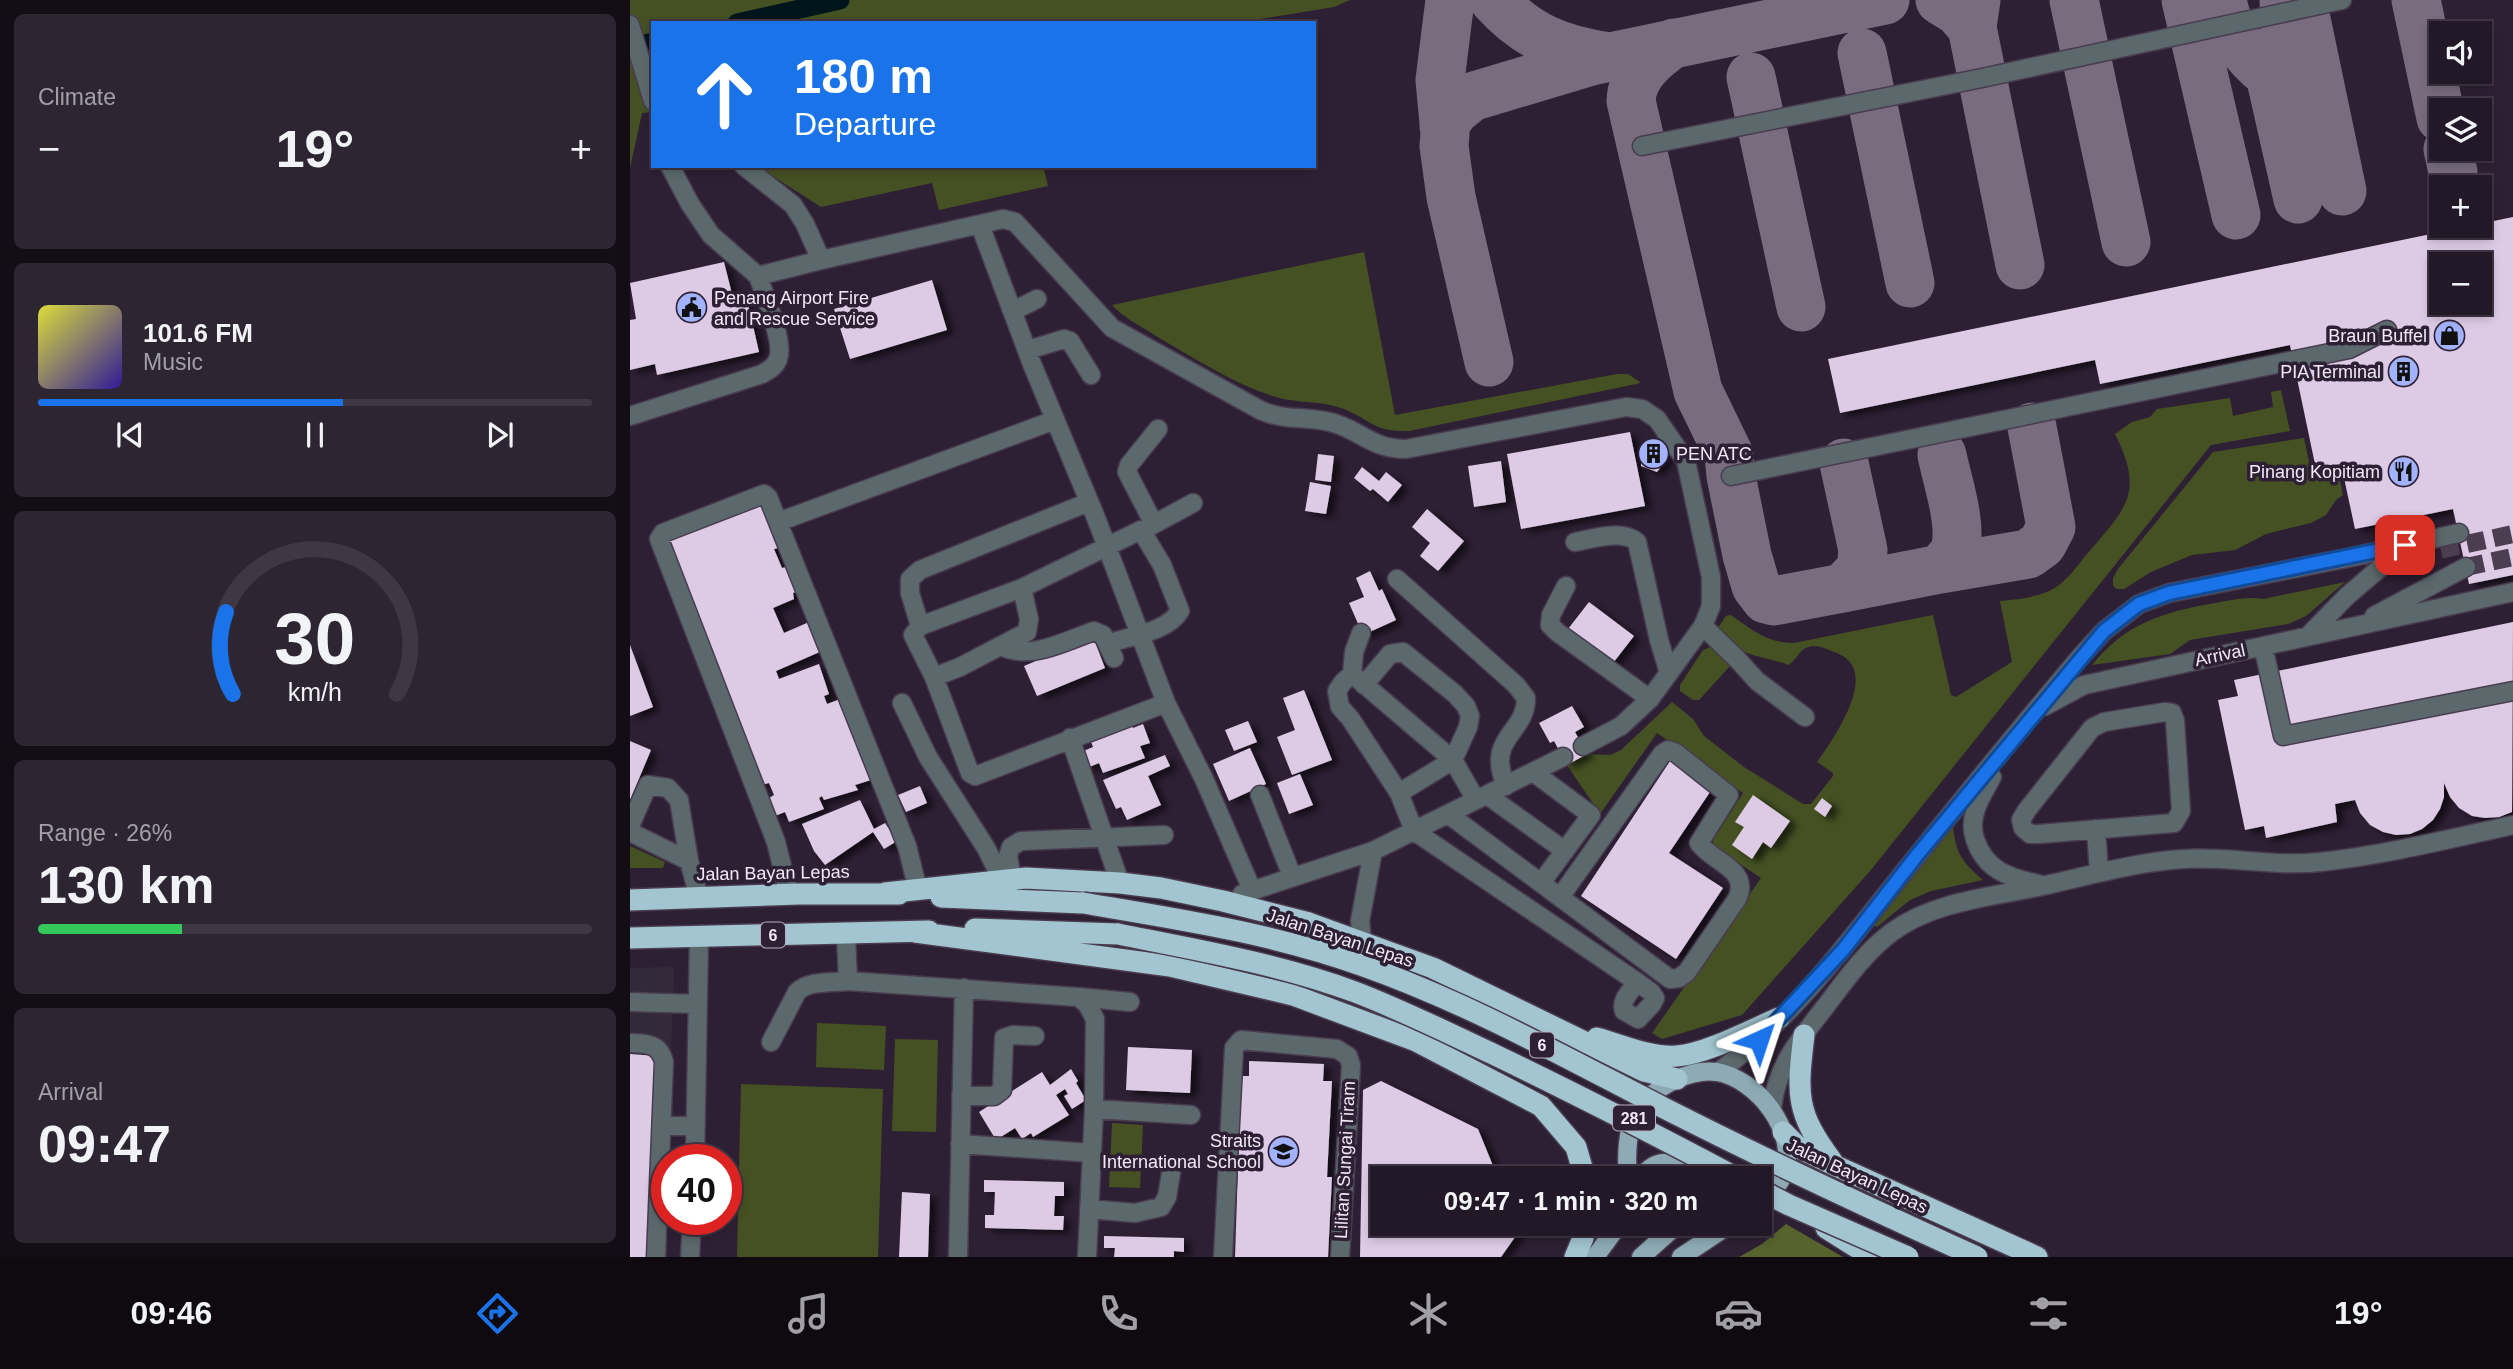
<!DOCTYPE html>
<meta charset="utf-8">
<style>
:root{--surface:#221827;--page:#2e2533;--text:#f1f3f6;--muted:#a2a0a7;--line:#3f3744;--accent:#1a73e8}
body{margin:0;font-family:Arial,sans-serif;background:var(--page);color:var(--text);height:100vh;display:flex;flex-direction:column;font-size:26px;white-space:nowrap}
*{box-sizing:border-box;margin:0}
p{font-size:23px;color:var(--muted)}
.icon{flex:none;width:38px;height:38px;fill:none;stroke:currentColor;stroke-width:2;stroke-linecap:round;stroke-linejoin:round}
.map{position:relative;flex:1;overflow:hidden}
.drawer{display:flex;flex-direction:column;gap:14px;padding:14px;background:#130d15;width:630px}
.drawer>*{flex:none}
.top-card{position:absolute;left:21px;top:21px;width:665px;height:147px;border-radius:0px;box-shadow:0 4px 10px #0003,0 0 0 2px var(--line);background:#1a73e8;color:#fff;overflow:hidden}
.fabs{position:absolute;left:1799px;top:21px;display:grid;gap:14px}
.fabs a{display:grid;place-items:center;width:63px;height:63px;border-radius:0px;background:var(--surface);box-shadow:0 4px 10px #0003,0 0 0 2px var(--line);font-size:35px}
.speed{position:absolute;left:21px;top:1144px;display:flex;gap:14px;font-size:35px;font-weight:700;text-align:center}
.speed>*{display:grid;place-content:center;width:91px;height:91px;border-radius:50%;background:var(--surface);box-shadow:0 4px 10px #0003,0 0 0 2px var(--line);line-height:1}
.speed .limit{border:10px solid #d22;background:#fff;color:#111}
.pin{position:absolute;display:grid;place-items:center;width:60px;height:60px;color:#fff;margin:-30px;border-radius:14px;box-shadow:0 4px 10px #0006}
.me{position:absolute;width:77px;margin:-38px;rotate:42deg;stroke-linejoin:round;filter:drop-shadow(0 0 5px #0008)}
.turn{display:flex;align-items:center;gap:24px;height:147px;padding:0 28px;font-size:32px}
.turn .icon{width:91px;height:91px;stroke-width:2.5}
.turn b{display:block;font-size:49px;line-height:60px}
.big{font-size:52px;font-weight:800;line-height:1.1}
.drawer .widget{flex:1;display:flex;flex-direction:column;justify-content:center;gap:10px;min-width:0;padding:0 24px;border-radius:10px;background:var(--page)}
.drawer .dial{align-items:center;gap:0}
.dial svg{height:182px;overflow:visible;fill:none;stroke:var(--line);stroke-width:7;stroke-linecap:round;text-anchor:middle}
.dial text{fill:var(--text);stroke:none}
.song{display:flex;align-items:center;gap:21px}
.cover{width:84px;height:84px;border-radius:10px;background:linear-gradient(135deg,hsl(60 70% 55%),hsl(250 70% 35%))}
.played{height:7px;border-radius:4px;background:linear-gradient(90deg,var(--accent) 55%,var(--line) 55%)}
.keys{display:flex;justify-content:space-around;direction:ltr}
.heat{display:flex;justify-content:space-between;align-items:center;font-size:38px;direction:ltr}
.charge{height:10px;border-radius:5px;background:linear-gradient(90deg,#34c759 26%,var(--line) 0)}
.trip{position:absolute;left:740px;top:1166px;width:402px;height:70px;border-radius:0px;background:var(--surface);box-shadow:0 4px 10px #0003,0 0 0 2px var(--line);font-weight:800;line-height:70px;text-align:center}
.tabs{display:flex;height:112px;justify-content:space-around;align-items:center;background:#0e0a10;color:var(--muted)}
.tabs .icon{width:49px;height:49px}
.tabs .on{color:var(--accent)}
.tabs b{font-size:32px;color:var(--text)}
main{display:flex;flex:1;min-height:0}
.map>svg:first-child{display:block}
</style>
<main>
<section class="drawer">
<div class="widget"><p>Climate</p>
<div class="heat"><a>−</a><b class="big">19°</b><a>+</a></div>
</div>
<div class="widget">
<div class="song"><i class="cover"></i><div><b>101.6 FM</b><p>Music</p></div></div>
<div class="played"></div>
<div class="keys"><svg class="icon" aria-label="previous" viewBox="0 0 24 24"><path d="M18 5L8 12l10 7zM5 5v14"/></svg><svg class="icon" aria-label="pause" viewBox="0 0 24 24"><path d="M8 5v14M16 5v14"/></svg><svg class="icon" aria-label="next" viewBox="0 0 24 24"><path d="M6 5l10 7-10 7zM19 5v14"/></svg></div>
</div>
<div class="widget dial"><svg viewBox="0 0 100 80">
<path d="M14 69A42 42 0 1 1 86 69"/>
<path d="M14 69A42 42 0 0 1 11 33" stroke="#1a73e8"/>
<text x="50" y="56" font-size="32" font-weight="700">30</text>
<text x="50" y="72" font-size="11">km/h</text>
</svg></div>
<div class="widget"><p>Range · 26%</p><b class="big">130 km</b><div class="charge"></div></div>
<div class="widget"><p>Arrival</p><b class="big">09:47</b></div>
</section>
<div class="map">
<svg width="1883" height="1257" viewBox="0 0 1883 1257">
<defs>
<filter id="shadow"><feDropShadow dx="7" dy="4" stdDeviation="3.5" flood-color="#0009"/></filter>
</defs>
<rect width="100%" height="100%" fill="#2e2034"/>
<path fill="#332a39" d="M44 967 37 1160 0 1257V968Z"/>
<path fill="#455122" d="M0 0H720L704 7 606 23H23V112L12 113 0 168Z
M127 166H413L418 186 309 210 302 183 191 207Z
M734 252 765 415 987 374H998L1011 383 779 431C743 432 743 421 714 409 691 400 668 404 646 397 603 384 564 358 526 336 511 326 494 318 482 305Z
M1651 390 1660 431 1581 445 1240 871 1112 1015 1032 1039 1022 1033 1131 878 1083 846V840L1113 793 1027 733 970 814 937 765 957 754 980 755 991 750 1042 702 1063 719 1074 736 1114 767 1173 804H1181L1203 776V773L1187 762C1204 738 1254 668 1204 652 1196 649 1187 644 1178 647 1170 649 1166 660 1159 665 1128 654 1108 658 1087 629L1096 616 1101 615C1122 630 1137 643 1164 643L1303 615 1321 695 1326 697 1382 662 1370 601C1387 599 1407 598 1423 589 1437 581 1447 566 1457 554 1496 508 1515 494 1485 434L1502 422 1520 417 1527 409 1600 398 1603 416 1643 407 1641 392Z
M1674 438 1682 476 1708 472 1713 495 1706 500 1696 515 1681 523 1636 534 1605 550 1562 555 1521 572 1494 589H1487L1483 586V578L1488 569 1583 452Z
M1715 582 1676 616 1658 624 1560 640 1540 654 1462 665C1496 623 1533 612 1585 603 1602 600 1617 596 1633 599Z
M1083 646 1100 662 1101 665 1069 700H1063L1050 691V685L1073 650Z
M1323 827C1326 854 1333 863 1353 880L1301 891 1280 900 1247 927 1244 925Z
M0 846 35 862 33 868H0Z
M187 1023 256 1026 254 1070 186 1067Z
M265 1039 308 1040 306 1132 262 1131Z
M111 1084 253 1089 248 1257H107Z
M482 1123 513 1125 510 1188 479 1187Z"/>
<path fill="#56632d" d="M1156 1224 1213 1257H1109L1132 1244Z"/>
<g fill="none" stroke-linecap="round" stroke-linejoin="round">
<path stroke="#00151a" stroke-width="19" d="M107 23 210 0
M0 48 23 42"/>
<path stroke="#786c7e" stroke-width="49" d="M820 0 810 80 815 134 814 146 821 197 859 362
M864 0C897 37 931 50 979 57
M1310 0 1328 11 1342 27 1346 0
M1444 0 1496 242
M1556 0 1606 215
M1592 0C1598 32 1615 56 1640 75
M1654 0 1655 31 1652 46 1640 75 1668 199
M1672 0 1712 191
M1786 0 1811 118
M1342 27 1390 265
M1044 43C1024 57 1002 74 1001 101L1068 391 1099 455 1101 476 1117 555 1126 586 1136 599 1144 601 1213 588
M1232 53 1280 283
M1121 77 1171 307
M814 126 824 111 841 97 961 61 1255 0
M1818 149 1823 172
M1214 463 1233 550 1231 569 1213 588 1310 569C1316 562 1324 555 1326 546 1331 520 1317 480 1312 455
M1310 569 1398 554 1412 544 1421 527 1402 427"/>
</g>
<path fill="#ddcbe5" fill-rule="evenodd" filter="url(#shadow)" d="M1883 217V575L1839 584 1823 509 1725 529 1711 464 1686 469 1660 345 1470 384 1465 360 1210 413 1198 359ZM1811 264H1850V303H1811Z
M94 262 103 298 116 295 129 352 27 375 25 364 0 370V320L6 319 0 283Z
M302 280 317 330 220 359 204 309Z
M1000 432 1015 506 891 529 877 454Z
M1028 444 1037 458 1027 472 1011 466V449Z
M688 454 704 456 701 482 685 480Z
M871 461 876 502 844 507 838 466Z
M732 467 749 481 756 472 772 485 758 502 743 489 740 491 724 478Z
M680 482 701 486 696 514 675 511Z
M131 503 152 547 144 549 152 568 157 567 166 592 163 593 164 599 143 608 154 633 179 622 192 651 146 671 149 679 189 664 199 694 194 696 197 704 213 698 241 780 225 785 228 790 194 800 192 796 189 798 194 809 159 822 155 812 145 816 139 798 144 795 139 783 132 785 89 687 95 684 40 561 37 539Z
M797 509 834 541 808 571 790 556 800 543 782 527Z
M740 571 749 591 752 589 766 620 733 635 719 603 734 597 726 578Z
M959 602 1004 636 983 663 938 629Z
M1883 622 1882 812 1869 817 1855 818 1842 816 1829 808 1820 797 1814 783V797L1810 809 1803 820 1792 829 1780 834 1766 835 1753 832 1740 825 1730 813 1725 800 1705 804 1707 822 1636 838 1634 826 1615 830 1588 700 1608 696 1604 680Z
M463 637 475 668 407 696 394 666Z
M0 645 23 707 0 716Z
M674 690 702 760 662 775 647 737 665 730 653 698Z
M942 706 954 727 945 732 957 754 937 765 924 741 920 743 909 723Z
M618 721 627 742 604 751 595 730Z
M501 724 503 728 513 724 520 743 510 746 515 758 473 773 469 763 457 768 451 752 463 747 460 739Z
M0 741 21 750 0 800Z
M620 748 636 784 599 801 583 764Z
M535 755 540 766 518 776 531 805 497 820 491 807 486 809 473 780Z
M1040 761 1082 789 1039 853 1093 888 1046 959 951 896Z
M670 774 683 805 659 814 647 783Z
M290 786 297 803 276 812 268 795Z
M1123 795 1160 821 1141 848 1133 842 1122 859 1102 845 1114 827 1105 822Z
M1192 798 1202 806 1195 817 1184 809Z
M230 800 244 829 255 823 267 841 254 849 243 832 195 865 184 851 172 824Z
M498 1047 562 1050 560 1093 496 1090Z
M0 1054 26 1056 18 1257H0Z
M619 1061 694 1064 693 1081H702L697 1177H702L698 1257H605L611 1076H619Z
M441 1069 448 1081 446 1083 456 1100 442 1109 434 1096 438 1094 435 1089 426 1095 439 1115 403 1137 401 1133 392 1139 385 1128 366 1140 349 1112 412 1072 420 1085Z
M751 1081 848 1129 868 1178H752V1223H887L890 1230 871 1257H730L733 1090Z
M354 1180 434 1182V1196H425L424 1216H434L433 1230 355 1228V1215H364L365 1192H354Z
M272 1192 300 1194 298 1257H269Z
M474 1236 554 1238V1252L544 1251V1257H484L485 1248H474Z"/>
<g fill="none" stroke-linecap="round" stroke-linejoin="round">
<path stroke="#4b3e51" stroke-width="18" stroke-dasharray="18 9" stroke-linecap="butt" d="M1758 561 1883 534
M1836 567 1883 557"/>
<defs>
<path id="minor" d="M0 25 23 101
M1012 146 1352 78 1712 0
M40 166 60 204 81 235 128 276
M114 166 163 205 175 224 191 260 373 219 385 222 482 328 630 410C654 421 675 416 700 422 730 429 740 449 776 449L996 407 1012 409 1027 419 1056 461 1081 577V606L1073 626 1020 699 991 726 953 746
M350 225 402 364 466 518 536 703 574 779 622 890
M383 311 407 299
M398 350 434 339 440 341 461 375
M0 416 132 374C139 370 145 367 148 359 155 343 134 294 128 276L191 260
M1101 476 1719 349 1757 330
M459 502 290 570 280 579V593L290 626 392 588 511 530 532 565 550 611C536 633 501 635 478 644
M148 522 425 420
M524 524 497 472 499 465 528 429
M515 529 563 503
M945 542C962 539 993 529 1007 542L1029 640 1039 673
M767 579 886 685 896 698C896 735 855 736 876 786
M936 586 921 615 920 625 927 632 1020 699
M392 588 399 619 397 632 330 667 304 677 340 773 345 776 536 703
M1744 616 1836 567
M290 626 283 635 304 677
M1073 626 1108 660 1127 681 1175 717
M731 633 724 652 722 674 823 760 846 800
M1678 636 1717 596 1758 561
M371 646C400 661 435 641 464 631L473 635 484 658
M1633 646 1653 736 1883 691
M722 674 713 682 707 691 710 707 720 718 769 793 784 831 1007 982 1021 992 1025 998 1022 1004 1008 1019 994 1011C990 1000 1001 991 1007 982
M734 685 760 654 773 652 825 694 836 706 840 716 838 727 823 760 769 793
M272 703 298 757 356 848 372 880
M1415 706 1454 685 1883 592
M1535 712 1542 713 1545 721 1551 811 1544 823 1409 834H1400L1393 828 1391 820 1397 810 1462 728 1474 722Z
M440 738 490 883
M903 772 961 815 911 883
M1362 777C1356 788 1348 800 1345 812 1342 821 1342 830 1345 839 1355 870 1379 878 1409 884
M630 795 662 876
M857 795 935 851
M818 814 1040 979 1049 978 1057 972 1107 899C1121 869 1083 863 1069 843L1099 795 1046 753 1038 750 1032 754 930 897
M0 826 18 785 38 788 49 800 59 861 69 897
M1466 829 1469 872
M0 832 59 861
M382 879 378 856 381 847 391 841 534 835
M159 894 146 842 29 539 33 533 134 494 138 497 277 846 288 890
M612 894 743 851 933 757
M216 935 218 981
M732 940 730 921 743 851
M448 997 500 1002
M0 1002 68 1004
M141 1042 167 992C179 980 202 983 218 981L448 997 457 1004 465 1019 464 1109 457 1257
M0 1043C17 1043 30 1044 34 1062L26 1257
M1088 1072C1158 1023 1213 949 1266 882 1327 806 1389 729 1452 655L1474 631 1509 604 1539 593 1722 557 1829 533
M331 1096H364L372 1090 374 1038 383 1035 405 1036
M1142 1108C1147 1064 1169 1041 1195 1007 1215 981 1235 952 1262 932 1304 901 1362 897 1412 886 1459 876 1505 862 1553 859 1598 856 1645 867 1690 862 1755 855 1819 839 1883 825
M464 1109 561 1115
M33 1126H66
M330 1144 462 1153
M65 1160 69 936
M459 1209 505 1213 531 1207 537 1197 541 1173
M60 1257 62 1220
M328 1257 334 988
M593 1257 604 1048 611 1040 707 1049 718 1056 721 1065 710 1257"/>
<path id="major" d="M998 1178C994 1132 1001 1101 1045 1080 1058 1074 1072 1070 1087 1072 1127 1079 1169 1132 1154 1173 1150 1185 1139 1194 1130 1202
M1010 1178C1028 1157 1040 1159 1058 1178
M965 1257 990 1223
M1011 1257 1049 1223
M1051 1257 1102 1223"/>
<path id="highway" d="M255 893 396 878 490 883 531 888 593 901 679 923 803 968 1014 1071 1047 1079
M311 897 453 903
M0 900 169 894H269
M345 929 488 934
M285 932 540 966 663 995 786 1041 911 1106 946 1147 955 1178
M0 938 299 931
M1174 1035C1167 1094 1165 1112 1202 1161
M967 1038C992 1045 1020 1058 1047 1056 1076 1054 1121 1030 1149 1018
M1153 1132 1169 1148 1206 1166 1407 1257
M1196 1228 1242 1257
M945 1257 953 1238 955 1223"/>
</defs>
<use href="#minor" stroke="#493c4f" stroke-width="21"/>
<use href="#major" stroke="#493c4f" stroke-width="21"/>
<use href="#highway" stroke="#493c4f" stroke-width="24"/>
<use href="#minor" stroke="#5b696d" stroke-width="18"/>
<use href="#major" stroke="#8eabb5" stroke-width="18"/>
<use href="#highway" stroke="#a2c5d1" stroke-width="21"/>
<defs>
<path id="highway-bridge" d="M453 903C547 919 641 933 731 965 834 1001 935 1057 1032 1107 1136 1160 1241 1209 1347 1257
M488 934C568 950 649 964 725 992 772 1010 816 1032 861 1053 944 1093 1026 1135 1107 1178
M1130 1190 1159 1205 1278 1257"/>
</defs>
<use href="#highway-bridge" stroke="#493c4f" stroke-width="24" stroke-linecap="butt"/>
<use href="#highway-bridge" stroke="#a2c5d1" stroke-width="21"/>
</g>
<g fill="none" stroke-linecap="round" stroke-linejoin="round">
<defs>
<path id="route" d="M1129 1040 1213 950 1288 854 1474 631 1509 604 1539 593 1775 545"/>
</defs>
<use href="#route" stroke="#114b97" stroke-width="18"/>
<use href="#route" stroke="#1a73e8" stroke-width="12"/>
</g>
<defs>
<symbol id="civic-disc" viewBox="-11 -11 22 22"><circle r="9.5" fill="#a3b2fd" stroke="#2e2034"/><path d="M-.6-6.5H3V-4.5H.6V-3L4-1V1h2V6H-6V1h2V-1L-.6-3ZM-1.2 2.5V6h2.4V2.5Z" fill="#111"/></symbol>
<symbol id="shop-disc" viewBox="-11 -11 22 22"><circle r="9.5" fill="#a3b2fd" stroke="#2e2034"/><path d="M-5-2.5h2.3a2.7 3.5 0 0 1 5.4 0H5L5.5 6h-11ZM-1.5-2.5h3a1.5 2.3 0 0 0-3 0Z" fill="#111"/></symbol>
<symbol id="building-disc" viewBox="-11 -11 22 22"><circle r="9.5" fill="#a3b2fd" stroke="#2e2034"/><path d="M-4-6H4V6H1V3H-1V6H-4ZM-2.5-4.3h1.7v1.8h-1.7ZM.8-4.3h1.7v1.8H.8ZM-2.5-1h1.7V.8h-1.7ZM.8-1h1.7V.8H.8Z" fill="#111"/></symbol>
<symbol id="restaurant-disc" viewBox="-11 -11 22 22"><circle r="9.5" fill="#a3b2fd" stroke="#2e2034"/><path d="M-5-6h1v4h1v-4h1v4h1v-4h1v5L-1.5 .5V6h-2V.5L-5-1ZM5-6V6H3V1.5H1.5Q1.5-4 5-6Z" fill="#111"/></symbol>
<symbol id="school-disc" viewBox="-11 -11 22 22"><circle r="9.5" fill="#a3b2fd" stroke="#2e2034"/><path d="M0-5L7-2L0 1L-7-2ZM-4 1L0 2.5L4 1V4Q0 6-4 4Z" fill="#111"/></symbol>
</defs>
<g fill-rule="evenodd">
<use href="#civic-disc" x="44" y="290" width="35" height="35"/>
<use href="#shop-disc" x="1802" y="318" width="35" height="35"/>
<use href="#building-disc" x="1756" y="354" width="35" height="35"/>
<use href="#building-disc" x="1006" y="436" width="35" height="35"/>
<use href="#restaurant-disc" x="1756" y="454" width="35" height="35"/>
<use href="#school-disc" x="636" y="1134" width="35" height="35"/>
</g>
<g text-anchor="middle" dominant-baseline="central" stroke-width="7" stroke-linejoin="round" paint-order="stroke">
<g fill="#2e2034" stroke="#b7adbc" stroke-width="2">
<rect x="131" y="922.5" width="24" height="25" rx="5"/>
<rect x="900" y="1032.5" width="24" height="25" rx="5"/>
<rect x="983" y="1105.5" width="42" height="25" rx="5"/>
</g>
<g font-size="16" font-weight="bold" fill="#f2e9f6">
<text x="143" y="935">6</text>
<text x="912" y="1045">6</text>
<text x="1004" y="1118">281</text>
</g>
<g font-size="18" fill="#f2e9f6" stroke="#2e2034" text-anchor="end">
<text x="84" y="298" text-anchor="start">Penang Airport Fire<tspan x="84" dy="21">and Rescue Service</tspan></text>
<text x="1797" y="336">Braun Buffel</text>
<text x="1751" y="372">PIA Terminal</text>
<text x="1046" y="454" text-anchor="start">PEN ATC</text>
<text x="1750" y="472">Pinang Kopitiam</text>
<text x="631" y="1141">Straits<tspan x="631" dy="21">International School</tspan></text>
</g>
<g font-size="18" fill="#f2e9f6" stroke="#2e2034">
<text transform="translate(1590 655) rotate(-12)">Arrival</text>
<text transform="translate(143 873) rotate(-1)">Jalan Bayan Lepas</text>
<text transform="translate(710 938) rotate(18)">Jalan Bayan Lepas</text>
<text transform="translate(715 1160) rotate(-87)">Lilitan Sungai Tiram</text>
<text transform="translate(1227 1176) rotate(25)">Jalan Bayan Lepas</text>
</g>
</g>
</svg>
<div class="fabs">
<a><svg class="icon" aria-label="sound" viewBox="0 0 24 24"><path d="M4 9h4l5-4v14l-5-4H4zM17 9q2 3 0 6"/></svg></a>
<a><svg class="icon" aria-label="layers" viewBox="0 0 24 24"><path d="M12 4l9 5-9 5-9-5zM3 14l9 5 9-5"/></svg></a>
<a>+</a>
<a>−</a>
</div>
<div class="speed"><div class="limit">40</div></div>
<div class="pin" style="left:1775px;top:545px;background:#d93025"><svg class="icon" aria-label="arrive" viewBox="0 0 24 24"><path d="M6 21V4h12l-3 4 3 4H6"/></svg></div>
<svg class="me" style="left:1129px;top:1040px" viewBox="-20 -20 40 40"><path d="M0-17L14 15 0 8-14 15z" fill="#1a73e8" stroke="#fff" stroke-width="4"/></svg>
<div class="trip">09:47 · 1 min · 320 m</div>
<div class="top-card">
<div class="turn"><svg class="icon" aria-label="ahead" viewBox="0 0 24 24"><path d="M12 20V5M6 11l6-6 6 6"/></svg><div><b>180 m</b>Departure</div></div>
</div>
</div>
</main>
<nav class="tabs">
<b>09:46</b>
<svg class="icon on" aria-label="directions" viewBox="0 0 24 24"><path d="M12 3l9 9-9 9-9-9zM9 14v-3h6M13 9l2 2-2 2"/></svg>
<svg class="icon" aria-label="music" viewBox="0 0 24 24"><path d="M9 18V5l10-2v13"/><circle cx="6" cy="18" r="3"/><circle cx="16" cy="16" r="3"/></svg>
<svg class="icon" aria-label="phone" viewBox="0 0 24 24"><path d="M5 4h4l2 5-3 2q2 4 5 5l2-3 5 2v4C11 20 4 13 5 4z"/></svg>
<svg class="icon" aria-label="climate" viewBox="0 0 24 24"><path d="M12 3v18M4 7l16 10M4 17L20 7"/></svg>
<svg class="icon" aria-label="car" viewBox="0 0 24 24"><path d="M5 17H2v-5l4-1 3-4h7l3 4 3 1v5h-3M9 17h6M6 11h13"/><circle cx="7" cy="17" r="2"/><circle cx="17" cy="17" r="2"/></svg>
<svg class="icon" aria-label="filters" viewBox="0 0 24 24"><path d="M4 7h16M4 17h16"/><circle cx="9" cy="7" r="2"/><circle cx="15" cy="17" r="2"/></svg>
<b>19°</b>
</nav>
